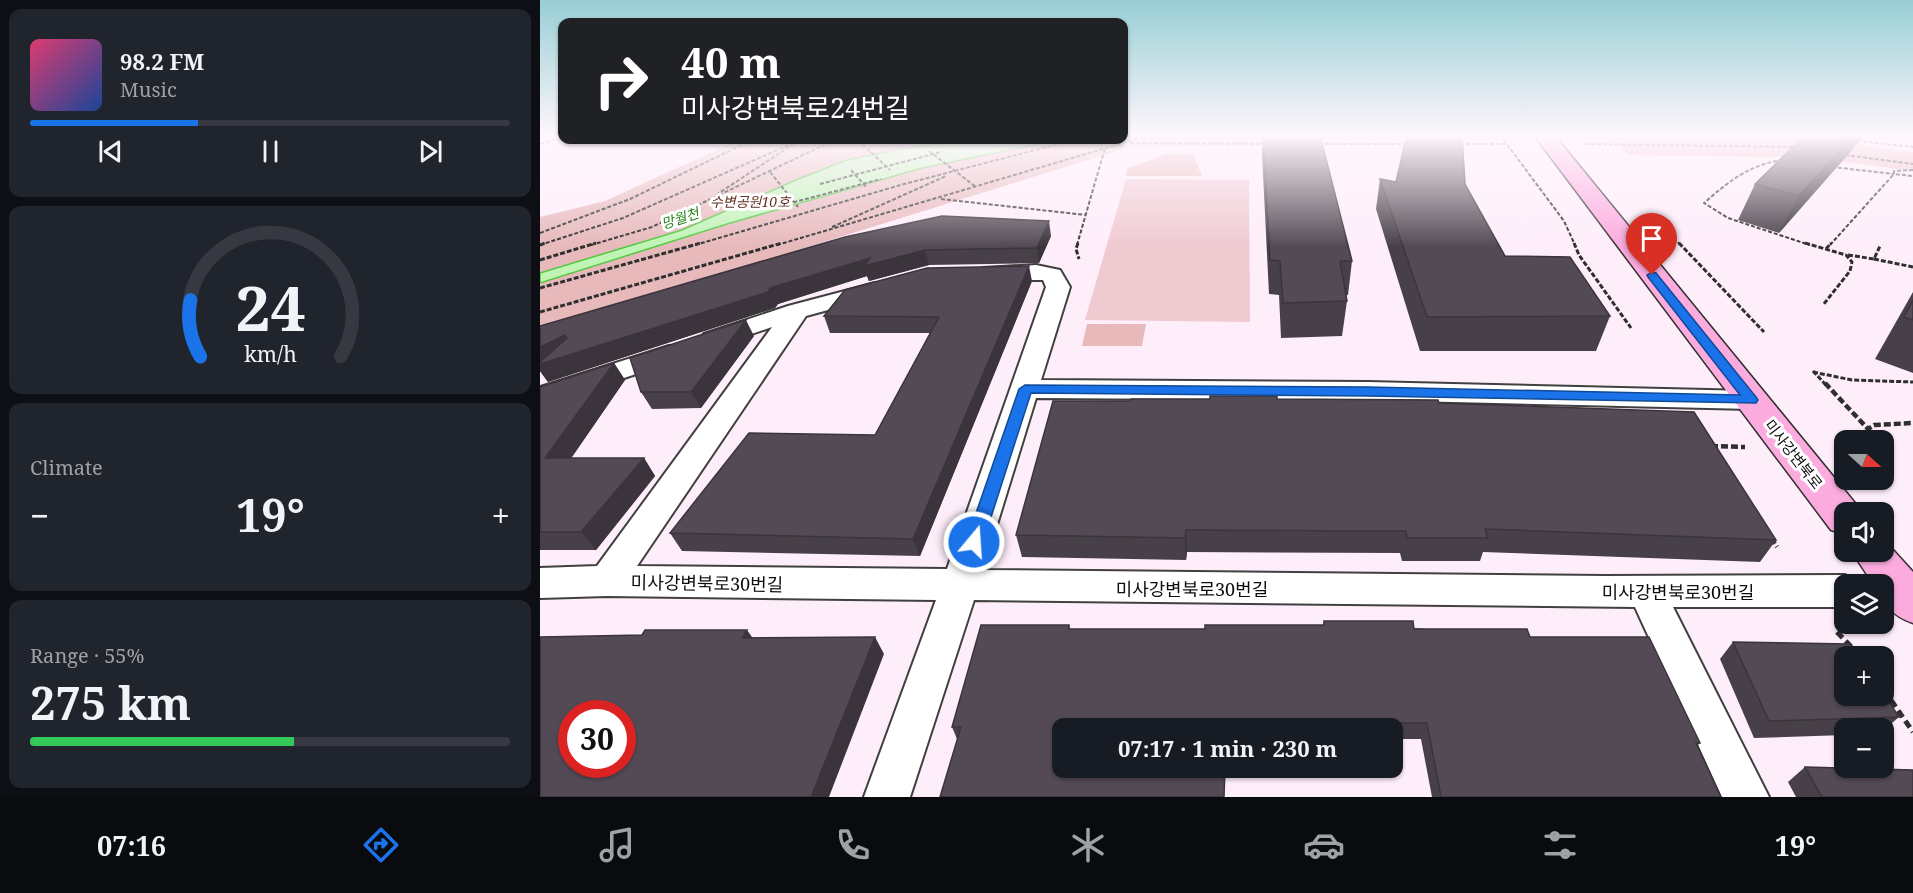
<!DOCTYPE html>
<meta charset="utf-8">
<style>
:root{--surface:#171b24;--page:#20242c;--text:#f1f3f6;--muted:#9ea1a6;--line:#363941;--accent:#1a73e8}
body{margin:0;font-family:"Noto Serif","Noto Sans KR",serif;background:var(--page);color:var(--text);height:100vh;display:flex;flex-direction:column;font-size:22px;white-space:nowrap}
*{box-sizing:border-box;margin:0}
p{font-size:20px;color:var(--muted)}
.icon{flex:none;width:33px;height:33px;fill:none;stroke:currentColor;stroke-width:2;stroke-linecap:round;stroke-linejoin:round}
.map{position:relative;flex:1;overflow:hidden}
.side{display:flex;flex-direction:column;gap:9px;padding:9px;background:#0d0f14;width:540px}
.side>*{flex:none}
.guide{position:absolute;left:18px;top:18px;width:570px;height:126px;border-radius:12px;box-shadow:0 2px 4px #0004;background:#202124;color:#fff;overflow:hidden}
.needle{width:39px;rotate:111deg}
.buttons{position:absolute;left:1294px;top:430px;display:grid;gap:12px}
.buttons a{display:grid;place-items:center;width:60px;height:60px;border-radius:12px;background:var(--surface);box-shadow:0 2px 4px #0004;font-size:30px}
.speed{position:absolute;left:18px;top:700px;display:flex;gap:12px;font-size:30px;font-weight:700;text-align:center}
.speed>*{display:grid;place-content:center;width:78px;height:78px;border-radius:50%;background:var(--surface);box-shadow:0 2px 4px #0004;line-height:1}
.speed .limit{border:9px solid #d22;background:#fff;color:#111}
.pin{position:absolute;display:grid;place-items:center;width:51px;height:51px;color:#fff;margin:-62px -26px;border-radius:50% 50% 50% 0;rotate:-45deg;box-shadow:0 0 6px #0007}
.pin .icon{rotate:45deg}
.me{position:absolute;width:66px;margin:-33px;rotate:18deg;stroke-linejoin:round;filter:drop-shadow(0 0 4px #0008)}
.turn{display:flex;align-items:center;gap:21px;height:126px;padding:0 24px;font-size:27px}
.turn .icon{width:78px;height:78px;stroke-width:2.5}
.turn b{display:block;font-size:42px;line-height:51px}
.big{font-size:45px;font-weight:700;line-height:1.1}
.side .tile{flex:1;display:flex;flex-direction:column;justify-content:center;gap:9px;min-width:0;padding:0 21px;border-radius:12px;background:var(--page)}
.side .dial{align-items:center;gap:0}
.dial svg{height:156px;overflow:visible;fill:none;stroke:var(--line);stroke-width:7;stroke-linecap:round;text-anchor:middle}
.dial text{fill:var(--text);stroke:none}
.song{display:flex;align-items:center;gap:18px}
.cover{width:72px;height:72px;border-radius:9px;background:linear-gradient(135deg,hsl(340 70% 55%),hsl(220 70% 35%))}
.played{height:6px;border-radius:3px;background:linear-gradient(90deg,var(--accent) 35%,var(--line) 35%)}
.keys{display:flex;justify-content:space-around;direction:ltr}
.heat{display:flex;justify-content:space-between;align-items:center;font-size:33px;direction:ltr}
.charge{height:9px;border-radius:4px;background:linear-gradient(90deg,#34c759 55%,var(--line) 0)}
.trip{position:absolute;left:512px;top:718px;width:351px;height:60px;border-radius:12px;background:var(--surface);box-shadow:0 2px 4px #0004;font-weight:700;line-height:60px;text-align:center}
.menu{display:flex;height:96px;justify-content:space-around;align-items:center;background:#090b0e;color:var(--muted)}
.menu .icon{width:42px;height:42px}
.menu .active{color:var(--accent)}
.menu b{font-size:27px;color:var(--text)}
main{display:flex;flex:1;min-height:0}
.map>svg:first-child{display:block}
</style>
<main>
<section class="side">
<div class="tile">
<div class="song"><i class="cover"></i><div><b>98.2 FM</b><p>Music</p></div></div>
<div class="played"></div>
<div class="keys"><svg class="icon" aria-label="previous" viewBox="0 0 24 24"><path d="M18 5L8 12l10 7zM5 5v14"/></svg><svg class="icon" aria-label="pause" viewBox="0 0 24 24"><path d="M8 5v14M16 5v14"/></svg><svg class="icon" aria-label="next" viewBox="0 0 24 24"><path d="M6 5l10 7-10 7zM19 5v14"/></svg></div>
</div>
<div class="tile dial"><svg viewBox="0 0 100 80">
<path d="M14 69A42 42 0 1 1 86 69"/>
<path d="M14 69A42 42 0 0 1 9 40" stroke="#1a73e8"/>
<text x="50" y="56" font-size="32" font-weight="700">24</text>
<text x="50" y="72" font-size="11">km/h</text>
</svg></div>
<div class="tile"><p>Climate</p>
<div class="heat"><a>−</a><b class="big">19°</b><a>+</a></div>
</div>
<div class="tile"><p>Range · 55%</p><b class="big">275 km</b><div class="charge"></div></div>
</section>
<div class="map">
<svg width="1373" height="797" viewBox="0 0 1373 797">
<rect width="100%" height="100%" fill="#feeefa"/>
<path fill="#e7b9bb" d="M584 135 752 136 753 145 590 147 0 330V217L65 201 198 140H584Z
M1068 135H1226L1267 138 1373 152V171L1291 160 1240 157 1088 155Z
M626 154H653L662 176H585L588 168Z
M547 324H606L602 346H542Z"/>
<path fill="#efcad1" d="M586 179 709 180 710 322 545 320Z"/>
<path fill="#bff4b5" stroke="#51c83e" stroke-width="1.5" d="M488 140H519L382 168 187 224 0 283V273L142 230 256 180 307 160 361 149 399 144Z"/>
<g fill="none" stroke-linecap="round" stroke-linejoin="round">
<defs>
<path id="street" d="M496 265 520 270 530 287 501 380 828 382 1211 391 1221 393 1225 400 1221 407 1211 409 828 400 496 398 443 570 1065 576 1305 575 1318 580 1321 585H1305V607H1133L1229 797H1182L1095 607 434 600 370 797H324L396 600 67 596 0 598V568L57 566 232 327 173 347 164 344 160 339 164 334 248 306 335 283 343 285 347 290 343 295 266 316 97 566 407 569 506 287 503 280H451L443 278 440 273 443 268Z
M129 346 138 348 142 354 138 360 0 406V387Z"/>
<path id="secondary" d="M994 135H1014L1319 508 1321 513H1305V534L1291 530Z
M1344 540 1373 572V623C1353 616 1344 607 1344 585H1334L1312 552H1344Z"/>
</defs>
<use href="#street" stroke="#404040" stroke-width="4"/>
<use href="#secondary" stroke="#2f2f2f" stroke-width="3"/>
<path stroke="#2f2f2f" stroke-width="2" stroke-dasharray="4 2" stroke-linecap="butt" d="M960 135 1024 221 1035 245
M318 140 350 170
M1317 141 1373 147
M590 143 726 144
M0 144 22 137
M779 144H867
M920 144H967
M1045 144 1256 147
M389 151 436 187
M1305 155 1373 164
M1243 160C1210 164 1188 182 1164 203L1188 218 1270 245
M1292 167 1354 174
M311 170 327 188
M1373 170 1354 171V174L1373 176
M230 172 258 207
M280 184 401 152
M176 195 255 143
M401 199 546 215
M236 207 341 179
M1106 215 1141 245
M292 227 406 176
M0 233 90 199 212 140
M0 245 83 218 260 140
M51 245 112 227 286 144 313 140
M155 245 364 184 534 140
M237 245 610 135
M537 245 565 148
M1290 245 1353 175"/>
<path stroke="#2f2f2f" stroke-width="3" stroke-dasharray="5 2" stroke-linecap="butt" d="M538 243 536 249 539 259
M1034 243 1039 255 1091 328
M1139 243 1224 332
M1265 243 1306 255 1312 262 1310 271 1283 305
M0 245 5 243
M1286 249 1291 243
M1308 255 1334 259 1340 246
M1334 259 1373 267
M0 260 56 243
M0 288 161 243
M0 312 242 243
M1273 371 1286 385
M1273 372 1312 380 1373 382"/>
<path stroke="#2f2f2f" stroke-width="4.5" stroke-dasharray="7 3" stroke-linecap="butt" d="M1285 383 1328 429 1334 425 1373 423
M1171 446 1205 447
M1231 538 1237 547"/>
<path stroke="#2f2f2f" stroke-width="5" stroke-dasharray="8 4.5" stroke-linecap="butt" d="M1297 632 1321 657
M1344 690 1373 732"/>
<use href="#street" fill="#fff" fill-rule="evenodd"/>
<use href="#secondary" fill="#fcabdf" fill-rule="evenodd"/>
</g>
<path fill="#484049" d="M723 135H780L812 261 808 295H806L807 301 802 336 741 338 739 295 729 294 722 154Z
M860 135H922L925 184 965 256 1070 316 1056 351H880L836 209 840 179 856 182 866 137Z
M1265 135H1325L1239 233 1198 220 1215 184Z
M511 236 499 263 389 265 329 281 327 276 238 304 235 308 8 382 0 371V326L305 237Z
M492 281 380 556 142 551 130 533 335 435 390 333H290L284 316Z
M1373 292V373L1335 359Z
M214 336 161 408 112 409 101 392Z
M74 363 85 380 31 458H104L115 476 56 550H0V387Z
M737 399 899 403 1236 540 1220 562 943 552 940 561H862L860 553 647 552 646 560 482 557 476 535 590 401Z
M784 621 990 637 1160 743 1158 745 1181 797H892L881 739H852V729H522L417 739 412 727 529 625 530 629H665L783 625Z
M1193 642 1359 717 1344 730V729H1305V735L1214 738 1180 659Z
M1265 767 1373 797H1256L1248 782Z"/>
<path fill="#3b343c" d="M1313 135H1325L1239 233 1259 196Z
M509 221 511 236 499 263 497 248Z
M385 250 389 265 329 281 327 276 238 304 235 308 8 382 0 371V347L25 335 230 288 330 258Z
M489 266 492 281 380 556 373 539Z
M206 320 214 336 161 408 151 392Z
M74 363 85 380 19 476 5 458Z
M104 458 115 476 56 550 41 532Z
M646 530 647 552 646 560 645 538Z
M207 630 219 647 202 638Z
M335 637 344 654 289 797H271Z"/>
<path fill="#544a55" stroke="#3b343c" stroke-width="1.5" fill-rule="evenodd" d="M723 135H780L812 261H800L807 301 743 303 740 261 730 260Z
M867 135H922L925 184 965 256 1030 257 1070 316 887 317 840 179 856 182Z
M1265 135H1313L1259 196 1215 184Z
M402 216 509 221 497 248 385 250 324 266 330 258 230 288 228 292 0 364V362L27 338 25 335 0 347V326L305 237Z
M489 266 373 539 130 533 209 433 335 435 399 317 284 316 305 290 387 268Z
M1373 300V320L1364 317Z
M206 320 151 392H101L90 358Z
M74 363 5 458H104L41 532H0V387Z
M670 396H737V399L898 400 899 403 1154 412 1236 540 945 529 948 538H867L866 531 646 530 645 538 476 535 513 401H590L591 399H670Z
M784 621H873L874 629H987L990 637H1109L1160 743H1156L1181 797H901L887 723H761L762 727H685V729H522V768H685L684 797H400L421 727H412L441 625H529V629H665V625H784Z
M105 630H207L202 638 335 637 271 797H0V637L102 635ZM32 714H82V765H32Z
M1193 642 1310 644 1319 657H1305V696H1344V694L1359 717 1229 721Z
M1265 767 1373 770V797H1282Z"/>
<linearGradient id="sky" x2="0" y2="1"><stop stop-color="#97ced4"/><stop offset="0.55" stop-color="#fff7fd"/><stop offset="1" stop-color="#fff7fd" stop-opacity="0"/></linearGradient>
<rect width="1373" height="247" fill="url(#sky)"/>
<path fill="#1a73e8" stroke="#114b97" stroke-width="1.5" d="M1112 272 1116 273 1216 397 1218 400 1216 403 828 396 491 393 443 542 440 547 434 549 428 547 426 542 479 389 485 385 828 387 1200 395 1108 277 1107 275Z"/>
<g text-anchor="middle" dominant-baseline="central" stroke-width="6" stroke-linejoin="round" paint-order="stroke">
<g font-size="14" font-style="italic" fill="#623120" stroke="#fff">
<text x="210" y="201">수변공원10호</text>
</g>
<g font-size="14" font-style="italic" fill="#25851a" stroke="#fff">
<text transform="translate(140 218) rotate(-18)">망월천</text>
</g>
<g font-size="15" fill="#0d0d0d" stroke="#fff">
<text transform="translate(1254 454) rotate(52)">미사강변북로</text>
</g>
<g font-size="18" fill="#0d0d0d" stroke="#fff">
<text transform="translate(167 583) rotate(1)">미사강변북로30번길</text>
<text x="652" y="589">미사강변북로30번길</text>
<text x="1138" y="592">미사강변북로30번길</text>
</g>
</g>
</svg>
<div class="buttons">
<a><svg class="needle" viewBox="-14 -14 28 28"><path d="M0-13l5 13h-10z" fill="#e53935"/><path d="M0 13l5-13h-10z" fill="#9ea1a6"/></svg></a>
<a><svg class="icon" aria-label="sound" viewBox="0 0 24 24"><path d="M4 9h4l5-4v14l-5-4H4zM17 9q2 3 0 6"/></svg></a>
<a><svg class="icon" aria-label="layers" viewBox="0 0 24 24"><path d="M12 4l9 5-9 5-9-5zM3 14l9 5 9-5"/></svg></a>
<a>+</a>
<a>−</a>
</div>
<div class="speed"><div class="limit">30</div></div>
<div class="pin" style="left:1112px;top:275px;background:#d93025"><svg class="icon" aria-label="arrive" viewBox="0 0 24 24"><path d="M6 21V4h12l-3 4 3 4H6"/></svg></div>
<svg class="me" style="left:434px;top:542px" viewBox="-20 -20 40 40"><circle r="17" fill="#1a73e8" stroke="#fff" stroke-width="3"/><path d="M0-11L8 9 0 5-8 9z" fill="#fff"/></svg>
<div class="trip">07:17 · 1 min · 230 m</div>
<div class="guide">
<div class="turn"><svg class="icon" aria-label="right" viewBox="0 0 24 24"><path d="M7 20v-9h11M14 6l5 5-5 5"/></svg><div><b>40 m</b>미사강변북로24번길</div></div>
</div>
</div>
</main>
<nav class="menu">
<b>07:16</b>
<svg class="icon active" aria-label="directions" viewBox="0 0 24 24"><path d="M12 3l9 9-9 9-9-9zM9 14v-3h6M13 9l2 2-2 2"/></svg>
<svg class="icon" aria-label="music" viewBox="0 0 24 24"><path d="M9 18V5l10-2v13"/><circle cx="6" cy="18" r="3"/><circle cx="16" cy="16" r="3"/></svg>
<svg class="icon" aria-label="phone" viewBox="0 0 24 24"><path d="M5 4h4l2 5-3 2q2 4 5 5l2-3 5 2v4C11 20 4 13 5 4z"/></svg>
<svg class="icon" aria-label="climate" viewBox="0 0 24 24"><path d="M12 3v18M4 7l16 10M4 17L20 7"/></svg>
<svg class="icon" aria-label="car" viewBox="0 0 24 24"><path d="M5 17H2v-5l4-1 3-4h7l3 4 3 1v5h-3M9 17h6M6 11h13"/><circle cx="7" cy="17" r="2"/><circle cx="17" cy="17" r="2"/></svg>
<svg class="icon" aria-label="filters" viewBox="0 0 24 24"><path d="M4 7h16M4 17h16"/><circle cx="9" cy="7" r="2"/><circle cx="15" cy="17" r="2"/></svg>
<b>19°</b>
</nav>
